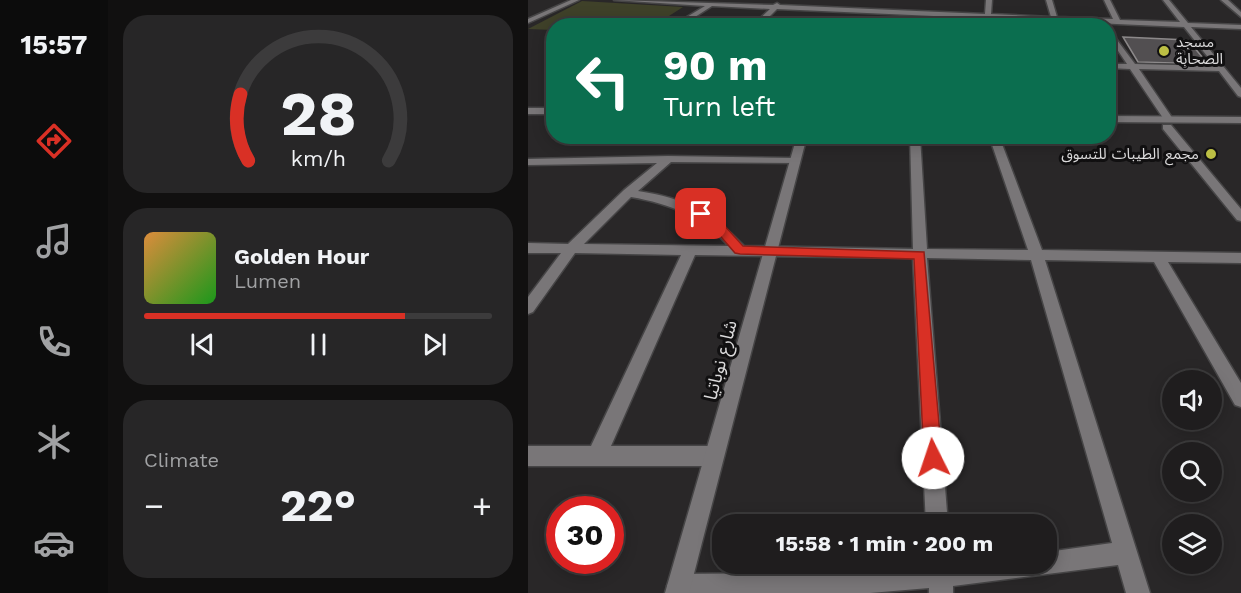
<!DOCTYPE html>
<meta charset="utf-8">
<style>
:root{--surface:#1f1d1e;--page:#272627;--text:#f1f3f6;--muted:#a1a2a4;--line:#3c3b3c;--accent:#d93025}
body{margin:0;font-family:"Work Sans","Noto Sans Arabic",sans-serif;background:var(--page);color:var(--text);height:100vh;display:flex;flex-direction:column;font-size:22px;white-space:nowrap}
*{box-sizing:border-box;margin:0}
p{font-size:20px;color:var(--muted)}
.icon{flex:none;width:33px;height:33px;fill:none;stroke:currentColor;stroke-width:2;stroke-linecap:round;stroke-linejoin:round}
.map{position:relative;flex:1;overflow:hidden}
.panel{display:flex;flex-direction:column;gap:15px;padding:15px;background:#111010;width:420px}
.panel>*{flex:none}
.banner{position:absolute;left:18px;top:18px;width:570px;height:126px;border-radius:24px;box-shadow:0 3px 15px #0003,0 0 0 2px var(--line);background:#0b6e4f;color:#fff;overflow:hidden}
.fabs{position:absolute;left:634px;top:370px;display:grid;gap:12px}
.fabs a{display:grid;place-items:center;width:60px;height:60px;border-radius:50%;background:var(--surface);box-shadow:0 3px 15px #0003,0 0 0 2px var(--line);font-size:30px}
.speed{position:absolute;left:18px;top:496px;display:flex;gap:12px;font-size:30px;font-weight:700;text-align:center}
.speed>*{display:grid;place-content:center;width:78px;height:78px;border-radius:50%;background:var(--surface);box-shadow:0 3px 15px #0003,0 0 0 2px var(--line);line-height:1}
.speed .limit{border:9px solid #d22;background:#fff;color:#111}
.pin{position:absolute;display:grid;place-items:center;width:51px;height:51px;color:#fff;margin:-26px;border-radius:12px;box-shadow:0 3px 9px #0006}
.me{position:absolute;width:66px;margin:-33px;rotate:356deg;stroke-linejoin:round;filter:drop-shadow(0 0 4px #0008)}
.turn{display:flex;align-items:center;gap:21px;height:126px;padding:0 18px;font-size:27px}
.turn .icon{width:78px;height:78px;stroke-width:2.5}
.turn b{display:block;font-size:42px;line-height:51px}
.big{font-size:45px;font-weight:700;line-height:1.1}
.panel .card{flex:1;display:flex;flex-direction:column;justify-content:center;gap:9px;min-width:0;padding:0 21px;border-radius:24px;background:var(--page)}
.panel .dial{align-items:center;gap:0}
.dial svg{height:156px;overflow:visible;fill:none;stroke:var(--line);stroke-width:7;stroke-linecap:round;text-anchor:middle}
.dial text{fill:var(--text);stroke:none}
.song{display:flex;align-items:center;gap:18px}
.cover{width:72px;height:72px;border-radius:9px;background:linear-gradient(135deg,hsl(30 70% 55%),hsl(120 70% 35%))}
.played{height:6px;border-radius:3px;background:linear-gradient(90deg,var(--accent) 75%,var(--line) 75%)}
.keys{display:flex;justify-content:space-around;direction:ltr}
.heat{display:flex;justify-content:space-between;align-items:center;font-size:33px;direction:ltr}
.trip{position:absolute;left:184px;top:514px;width:345px;height:60px;border-radius:24px;background:var(--surface);box-shadow:0 3px 15px #0003,0 0 0 2px var(--line);font-weight:700;line-height:60px;text-align:center}
main{display:flex;flex:1;min-height:0}
.dock{display:flex;flex-direction:column;width:108px;justify-content:space-around;align-items:center;background:#0c0c0c;color:var(--muted)}
.dock .icon{width:42px;height:42px}
.dock .selected{color:var(--accent)}
.dock b{font-size:27px;color:var(--text)}
.map>svg:first-child{display:block}
</style>
<main>
<nav class="dock">
<b>15:57</b>
<svg class="icon selected" aria-label="directions" viewBox="0 0 24 24"><path d="M12 3l9 9-9 9-9-9zM9 14v-3h6M13 9l2 2-2 2"/></svg>
<svg class="icon" aria-label="music" viewBox="0 0 24 24"><path d="M9 18V5l10-2v13"/><circle cx="6" cy="18" r="3"/><circle cx="16" cy="16" r="3"/></svg>
<svg class="icon" aria-label="phone" viewBox="0 0 24 24"><path d="M5 4h4l2 5-3 2q2 4 5 5l2-3 5 2v4C11 20 4 13 5 4z"/></svg>
<svg class="icon" aria-label="climate" viewBox="0 0 24 24"><path d="M12 3v18M4 7l16 10M4 17L20 7"/></svg>
<svg class="icon" aria-label="car" viewBox="0 0 24 24"><path d="M5 17H2v-5l4-1 3-4h7l3 4 3 1v5h-3M9 17h6M6 11h13"/><circle cx="7" cy="17" r="2"/><circle cx="17" cy="17" r="2"/></svg>
</nav>
<section class="panel">
<div class="card dial"><svg viewBox="0 0 100 80">
<path d="M14 69A42 42 0 1 1 86 69"/>
<path d="M14 69A42 42 0 0 1 10 35" stroke="#d93025"/>
<text x="50" y="56" font-size="32" font-weight="700">28</text>
<text x="50" y="72" font-size="11">km/h</text>
</svg></div>
<div class="card">
<div class="song"><i class="cover"></i><div><b>Golden Hour</b><p>Lumen</p></div></div>
<div class="played"></div>
<div class="keys"><svg class="icon" aria-label="previous" viewBox="0 0 24 24"><path d="M18 5L8 12l10 7zM5 5v14"/></svg><svg class="icon" aria-label="pause" viewBox="0 0 24 24"><path d="M8 5v14M16 5v14"/></svg><svg class="icon" aria-label="next" viewBox="0 0 24 24"><path d="M6 5l10 7-10 7zM19 5v14"/></svg></div>
</div>
<div class="card"><p>Climate</p>
<div class="heat"><a>−</a><b class="big">22°</b><a>+</a></div>
</div>
</section>
<div class="map">
<svg width="713" height="593" viewBox="0 0 713 593">
<rect width="100%" height="100%" fill="#292728"/>
<path fill="#3f4129" d="M54 1 155 7 127 25 26 26 25 30 0 29Z"/>
<path fill="#524f51" stroke="#8c898a" stroke-width="1.5" d="M595 37 660 40 680 64 610 62Z"/>
<g fill="none" stroke-linecap="round" stroke-linejoin="round">
<defs>
<path id="street" d="M43 0H51L0 23V19Z
M86 0 245 5 249 3 252 5 457 14 458 0H464L463 14 523 17 518 0H524L529 17 585 19 576 0H582L592 20 652 22 635 0H641L660 23 713 25V29L663 27 713 88V97L710 96 691 71 611 69 645 119 640 122 637 121 602 69 580 68V64H599L580 36V28L607 64 687 66 656 27 249 9 232 26H224L242 9 184 6 153 26H144L177 6Z
M693 0H700L713 12V17Z
M635 125H643L713 209V221L709 220 635 129Z
M382 136H392L399 249 500 250 461 136H471L514 250 713 253V263L640 262 713 383V407L707 405 626 262 517 260 622 593H598L590 565 425 586V593H401V588L342 593H142L139 586 143 578 151 574 286 573 401 564H519V552L584 543 503 260 399 258 420 525H398L385 258 167 255 83 446H186L193 449 196 456 193 463 186 466H0V446H63L153 255 47 253 5 312 0 314V297L33 253H0V243L40 244 96 190 129 163 0 165V159L140 156 267 158 272 161 271 163 143 162 110 191C157 198 183 212 216 246L385 249ZM103 197C143 204 173 216 201 246L56 244Z"/>
<path id="secondary" d="M0 108H26V114H0Z
M580 116 713 117V123L580 122Z
M269 136H279L161 593H137Z"/>
</defs>
<use href="#street" stroke="#464546" stroke-width="3"/>
<use href="#secondary" stroke="#464546" stroke-width="3"/>
<use href="#street" fill="#797678" fill-rule="evenodd"/>
<use href="#secondary" fill="#797678" fill-rule="evenodd"/>
</g>
<path fill="#d93025" stroke="#8d1f18" stroke-width="1.5" d="M173 210 196 225 215 246 396 252 414 458 411 464 405 466 398 464 396 458 386 259 212 254 207 253 188 231 169 217V211Z"/>
<g fill="#bcbf44" stroke="#111011" stroke-width="2">
<circle cx="636" cy="51" r="6"/>
<circle cx="683" cy="154" r="6"/>
</g>
<g text-anchor="middle" dominant-baseline="central" stroke-width="6" stroke-linejoin="round" paint-order="stroke">
<g font-size="15" fill="#dbdadb" stroke="#111011" text-anchor="start">
<text x="648" y="42">مسجد<tspan x="648" dy="17">الصحابة</tspan></text>
<text x="671" y="154" text-anchor="end">مجمع الطيبات للتسوق</text>
</g>
<g font-size="18" fill="#dbdadb" stroke="#111011">
<text transform="translate(192 360) rotate(-75)">شارع نوباتيا</text>
</g>
</g>
</svg>
<div class="fabs">
<a><svg class="icon" aria-label="sound" viewBox="0 0 24 24"><path d="M4 9h4l5-4v14l-5-4H4zM17 9q2 3 0 6"/></svg></a>
<a><svg class="icon" aria-label="search" viewBox="0 0 24 24"><circle cx="10" cy="10" r="6"/><path d="M15 15l6 6"/></svg></a>
<a><svg class="icon" aria-label="layers" viewBox="0 0 24 24"><path d="M12 4l9 5-9 5-9-5zM3 14l9 5 9-5"/></svg></a>
</div>
<div class="speed"><div class="limit">30</div></div>
<div class="pin" style="left:173px;top:214px;background:#d93025"><svg class="icon" aria-label="arrive" viewBox="0 0 24 24"><path d="M6 21V4h12l-3 4 3 4H6"/></svg></div>
<svg class="me" style="left:405px;top:458px" viewBox="-20 -20 40 40"><circle r="19" fill="#fff"/><path d="M0-13L10 11 0 6-10 11z" fill="#d93025"/></svg>
<div class="trip">15:58 · 1 min · 200 m</div>
<div class="banner">
<div class="turn"><svg class="icon" aria-label="left" viewBox="0 0 24 24"><path d="M17 20v-9H6M10 6l-5 5 5 5"/></svg><div><b>90 m</b>Turn left</div></div>
</div>
</div>
</main>
